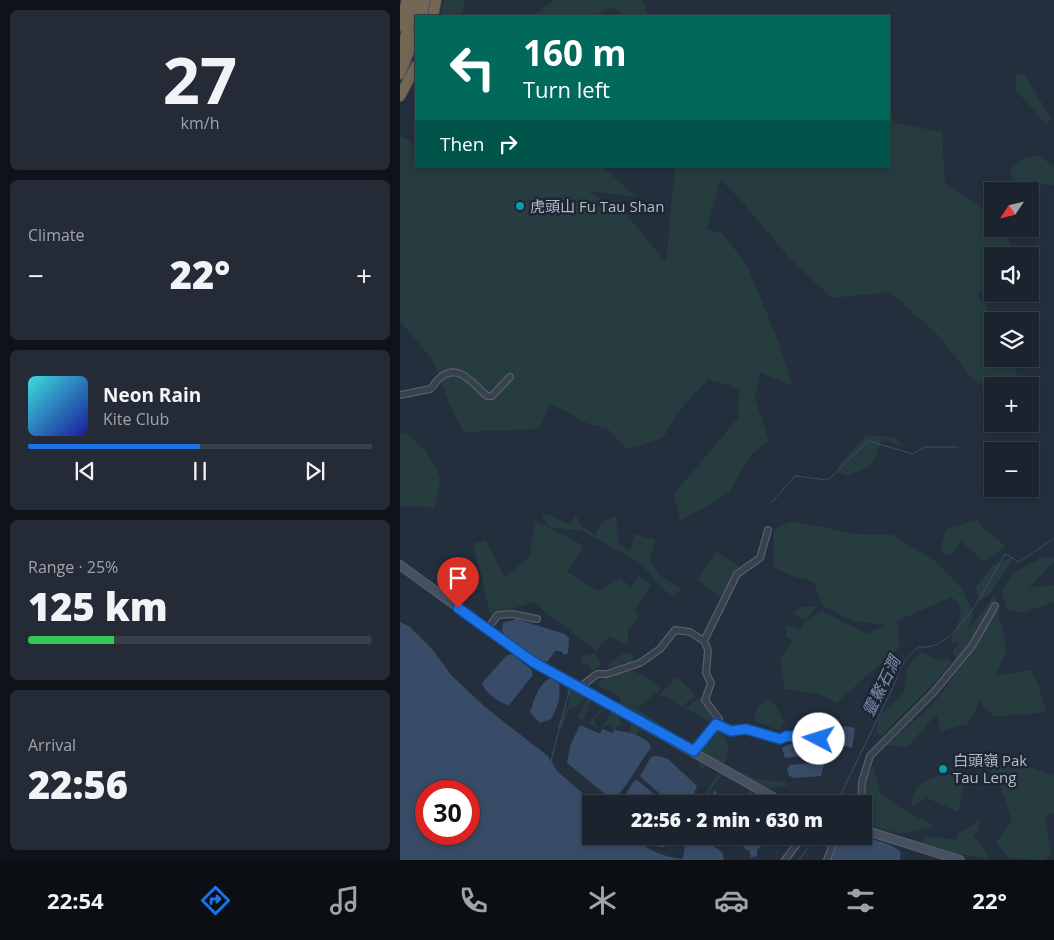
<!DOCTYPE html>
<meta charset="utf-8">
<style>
:root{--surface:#1b232e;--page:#242b36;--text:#f1f3f6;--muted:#a0a4aa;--line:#39404a;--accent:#1a73e8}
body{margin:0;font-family:"Open Sans","Noto Sans SC",sans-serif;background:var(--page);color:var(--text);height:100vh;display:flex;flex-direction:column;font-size:19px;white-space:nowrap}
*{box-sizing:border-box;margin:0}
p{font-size:16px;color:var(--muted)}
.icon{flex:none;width:28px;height:28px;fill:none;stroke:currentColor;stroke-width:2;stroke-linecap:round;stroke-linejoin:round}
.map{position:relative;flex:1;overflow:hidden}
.sheet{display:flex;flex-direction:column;gap:10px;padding:10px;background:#0f1319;width:400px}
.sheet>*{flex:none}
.top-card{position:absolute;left:15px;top:15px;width:475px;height:152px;border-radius:0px;box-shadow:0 2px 8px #0003,0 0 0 1px var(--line);background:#00695c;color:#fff;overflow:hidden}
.needle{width:32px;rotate:235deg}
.tools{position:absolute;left:584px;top:182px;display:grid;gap:10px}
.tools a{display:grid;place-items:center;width:55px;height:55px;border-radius:0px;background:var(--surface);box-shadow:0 2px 8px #0003,0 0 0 1px var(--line);font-size:25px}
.speed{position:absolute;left:15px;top:780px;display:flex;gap:10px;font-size:25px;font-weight:700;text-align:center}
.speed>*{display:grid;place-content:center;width:65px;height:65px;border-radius:50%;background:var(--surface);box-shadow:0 2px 8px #0003,0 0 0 1px var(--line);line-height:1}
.speed .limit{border:8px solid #d22;background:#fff;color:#111}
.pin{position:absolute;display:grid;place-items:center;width:42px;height:42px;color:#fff;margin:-51px -21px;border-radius:50% 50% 50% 0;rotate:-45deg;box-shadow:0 0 5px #0007}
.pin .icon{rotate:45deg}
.me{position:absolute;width:55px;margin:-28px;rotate:275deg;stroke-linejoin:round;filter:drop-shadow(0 0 4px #0008)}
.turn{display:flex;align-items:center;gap:18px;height:105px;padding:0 25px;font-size:22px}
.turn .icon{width:65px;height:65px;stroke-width:2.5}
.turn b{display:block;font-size:35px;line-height:42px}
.then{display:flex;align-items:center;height:48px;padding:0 25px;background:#0003;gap:10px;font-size:19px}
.big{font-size:38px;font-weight:800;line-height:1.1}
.sheet .card{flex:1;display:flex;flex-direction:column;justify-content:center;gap:8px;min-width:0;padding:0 18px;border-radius:8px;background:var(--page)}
.sheet .dial{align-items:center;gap:0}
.dial b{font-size:65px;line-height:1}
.song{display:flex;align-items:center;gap:15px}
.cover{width:60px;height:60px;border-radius:8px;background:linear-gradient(135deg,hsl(180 70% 55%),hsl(240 70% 35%))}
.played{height:5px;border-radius:2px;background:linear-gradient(90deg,var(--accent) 50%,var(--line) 50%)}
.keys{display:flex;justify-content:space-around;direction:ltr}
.heat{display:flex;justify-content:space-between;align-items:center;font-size:28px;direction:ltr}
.charge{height:8px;border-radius:4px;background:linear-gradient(90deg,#34c759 25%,var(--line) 0)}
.trip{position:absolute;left:182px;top:795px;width:290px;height:50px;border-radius:0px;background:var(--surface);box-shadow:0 2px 8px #0003,0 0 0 1px var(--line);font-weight:800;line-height:50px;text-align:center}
.menu{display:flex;height:80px;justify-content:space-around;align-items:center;background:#0b0e12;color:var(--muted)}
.menu .icon{width:35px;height:35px}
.menu .current{color:var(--accent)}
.menu b{font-size:22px;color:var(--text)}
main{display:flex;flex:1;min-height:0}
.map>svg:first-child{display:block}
</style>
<main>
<section class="sheet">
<div class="card dial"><b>27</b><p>km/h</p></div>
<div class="card"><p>Climate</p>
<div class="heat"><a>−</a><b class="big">22°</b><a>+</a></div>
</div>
<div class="card">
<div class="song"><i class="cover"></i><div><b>Neon Rain</b><p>Kite Club</p></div></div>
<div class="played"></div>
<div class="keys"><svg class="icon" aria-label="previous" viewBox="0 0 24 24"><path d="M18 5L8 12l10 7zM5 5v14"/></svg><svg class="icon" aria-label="pause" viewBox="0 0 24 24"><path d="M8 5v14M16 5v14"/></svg><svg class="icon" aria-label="next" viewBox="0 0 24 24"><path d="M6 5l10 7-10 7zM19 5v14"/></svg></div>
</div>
<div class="card"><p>Range · 25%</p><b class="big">125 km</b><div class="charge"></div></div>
<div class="card"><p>Arrival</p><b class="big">22:56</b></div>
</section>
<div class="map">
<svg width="654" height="860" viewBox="0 0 654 860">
<rect width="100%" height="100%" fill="#242f3e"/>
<path fill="#263c3f" d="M44 0H65L61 16H41Z
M155 0H243L249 16H225L211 7 195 16H132Z
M624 74 651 118 647 126 616 90V75Z
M489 108 495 123 542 132 545 183 592 215V229H605L613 256H592V287L577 294 596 321H592V359H614L619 386H592V390L573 380 540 337 490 292 432 298 392 261 339 198 320 179 307 229 323 234 348 267 379 343 392 386 360 372 355 399 369 440 350 456 329 493 280 521 274 494 338 418 339 391 329 385 308 380 277 413 263 438 227 449 207 428 188 424 150 403 140 429 64 432 52 410 32 359 0 321V136L16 145V166H202L236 197 189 191 227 215 266 262 275 166H489Z
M638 155 654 167V185L614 183 610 169 624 158Z
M6 432 26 451 41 478 34 508 17 506 0 507V435Z
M467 435 495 438 503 447 482 438 476 456 468 468 446 476 437 472 440 464Z
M148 514 169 525 176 515 180 525 195 535 202 522 216 516 219 544 230 551 235 534 255 540 250 559 260 576 281 589 274 597 258 585 242 564 182 531 150 527 141 516Z
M135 520 184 546 167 572 198 591 220 578 231 587 239 576 251 585 235 611 240 616 228 630V646L210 636 196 651 133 602 91 616 73 544 86 540 104 577 130 557Z
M577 520 586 531 606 546 584 562 561 541 550 555 540 552 546 529Z
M391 521 456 534 493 535 538 563 562 589 574 614 568 630 595 595 607 652 594 676 631 670 639 687 646 711C628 716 612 714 594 717L583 705 581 699 568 724 541 731 536 714 508 747 487 745C511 722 546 698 558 665L553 651 560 642 550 643 561 616 559 603 551 597 497 621 500 647 436 703 420 694 385 689 380 659 393 641 385 636 387 626 399 628 398 633 404 624 421 611 467 634 485 625 452 621 422 605 414 582 396 577 374 568V530Z
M316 552 339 566 321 597 297 580Z
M615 556 589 595 579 601 576 587 593 565Z
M644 557H654V561L629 588 654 585V602L623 613 606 609 602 590 614 572Z
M417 606 405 621 392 613 402 607Z
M225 652 234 655 230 665 225 662 220 666 208 668 209 663Z
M521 652 541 661 546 657 552 662C531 689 504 712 481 737L476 731 479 716 504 692 507 668Z
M195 653 201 665 192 671 187 664 182 665 180 657Z
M233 671 247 677 261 689 238 708 225 701 292 745 293 753 314 767 305 766 301 771 298 761 243 726 234 737 229 736C234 721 227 717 216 709L221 698 196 684 212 672Z
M277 677 296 695 281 707 270 698 259 695Z
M187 682 190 685 183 701 175 707H170L161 730 157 726 170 702 167 689 170 685 184 691Z
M194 687 197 691 193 695 195 699 189 703 184 720 177 717Z
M300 697 312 717 309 722 286 708Z
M368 698 374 703 384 721 379 730 354 721 357 708Z
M204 706 213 708 222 724 217 726 215 732 209 725 202 727 212 711 202 710 194 720 198 729 189 723Z
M322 728 329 748 324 766 300 752 307 735Z
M603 764 629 767 654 775V813L645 816 651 852 645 860 609 858 596 843 612 821 602 790 590 771Z
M327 766 359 780 383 781 387 786 369 788 362 785 353 789 352 796 343 802 342 798 350 790V780L326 769Z
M474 766 479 791 494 804 534 826 501 834 472 826 466 803V775Z
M319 773H323L302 804H298Z
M558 773 563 788 558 812 527 798 511 806C515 777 533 778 558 773Z
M580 820 579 829 574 836 590 859 555 853 522 843 524 836 557 840V834Z"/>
<path fill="#394c67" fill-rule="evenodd" d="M116 619 165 634 169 638 168 653 164 655 161 651H155L148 661 144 663C129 655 111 645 102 631L103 623Z
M0 622 9 626 32 649 52 676 85 707 148 756 157 771 195 804H191V836H232C247 850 263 857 283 859L286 836H289L309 843 322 852 324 860H0ZM69 791V834H26V791Z
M112 654 131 669 133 675 109 705C100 704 84 692 82 683L106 656Z
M150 678 159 683C161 696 158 708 151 719L140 723 130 712C135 699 137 686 150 678Z
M180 725 200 734 202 729 213 733 214 730C228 732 241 734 250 744L251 748C238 764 228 786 214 799H211L167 763 170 746Z
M436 726 452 727 455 729 452 748 428 740 430 731Z
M390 744C400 744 420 742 423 754L385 758 382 748Z
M258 756 268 759 297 786 290 804H271L240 776 251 757Z
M421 762 424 765 421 776 394 778 389 776 387 769 390 765Z
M237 780 266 804H220L234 781Z
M315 790 323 804H305Z
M247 836H273L265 847H260Z
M335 836H355L361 846 357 850V856L351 858 349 850H346Z
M437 836C456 836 487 839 501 852L500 860H430Z"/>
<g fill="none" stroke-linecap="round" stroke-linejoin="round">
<path stroke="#394c67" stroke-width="1" d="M371 503 395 476 428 480 468 441 513 454 525 447H558
M151 761 170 687
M436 804 495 683C500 667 506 657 519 647 557 652 588 582 605 554L619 562 654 538
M399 860 416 836"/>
<defs>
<path id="street" d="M0 395 30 389C35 385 36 380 41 377 59 363 73 384 87 396H92L110 377
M87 629 98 615 112 614 137 619
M179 688 197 674H207L240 663 260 649 275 630 290 632 304 641
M316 724 331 731 346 729 380 739 387 736 419 739 428 746
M294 751 319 719 305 700 311 683 306 673 308 650 304 641 337 574 360 558 368 530
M461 804 462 782 470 756 534 692 572 646 595 606
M464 817 466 831
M385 860 403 836
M427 860 436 836"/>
<path id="secondary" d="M0 565 133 662 385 804
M464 830 560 860"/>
<path id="highway" d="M22 16 25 0
M33 16 36 0
M0 26 7 0
M0 54 17 0
M0 74 16 34
M0 96 16 66"/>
</defs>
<use href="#street" stroke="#565f6c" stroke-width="8"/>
<use href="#secondary" stroke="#565f6c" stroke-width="10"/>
<use href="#highway" stroke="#434c59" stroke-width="12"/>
<use href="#street" stroke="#38414e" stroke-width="5.5"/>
<use href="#secondary" stroke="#465061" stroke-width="8"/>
<use href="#highway" stroke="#746855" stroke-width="10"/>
</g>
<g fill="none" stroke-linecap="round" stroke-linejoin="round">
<defs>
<path id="route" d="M58 608 133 662 294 751 316 724 331 731 346 729 380 739 387 736 419 739"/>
</defs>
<use href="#route" stroke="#114b97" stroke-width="12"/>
<use href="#route" stroke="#1a73e8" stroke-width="9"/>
</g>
<g fill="#0f9aa8" stroke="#1d2633" stroke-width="2">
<circle cx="120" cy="206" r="5"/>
<circle cx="543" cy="769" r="5"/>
</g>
<g text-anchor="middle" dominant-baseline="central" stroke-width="5" stroke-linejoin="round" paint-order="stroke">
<g font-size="15" fill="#b4bcc9" stroke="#1d2633" text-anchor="start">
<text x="130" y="206">虎頭山 Fu Tau Shan</text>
<text x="553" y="760">白頭嶺 Pak<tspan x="553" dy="17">Tau Leng</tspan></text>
</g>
<g font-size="16" font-style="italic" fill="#7c92b1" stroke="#1d2633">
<text transform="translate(481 686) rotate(-64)">靈鰲石澗</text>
</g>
</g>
</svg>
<div class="tools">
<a><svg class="needle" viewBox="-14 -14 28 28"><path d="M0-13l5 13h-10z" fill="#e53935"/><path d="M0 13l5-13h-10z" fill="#a0a4aa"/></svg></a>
<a><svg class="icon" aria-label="sound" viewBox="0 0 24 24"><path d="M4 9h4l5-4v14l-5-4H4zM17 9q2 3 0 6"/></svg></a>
<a><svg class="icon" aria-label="layers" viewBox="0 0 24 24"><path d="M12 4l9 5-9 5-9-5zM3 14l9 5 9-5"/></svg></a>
<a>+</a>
<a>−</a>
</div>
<div class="speed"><div class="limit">30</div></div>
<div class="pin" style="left:58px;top:608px;background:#d93025"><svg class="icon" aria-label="arrive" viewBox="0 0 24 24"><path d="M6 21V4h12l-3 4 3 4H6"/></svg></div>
<svg class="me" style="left:419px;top:739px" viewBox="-20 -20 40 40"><circle r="19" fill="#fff"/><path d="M0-13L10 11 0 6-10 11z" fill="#1a73e8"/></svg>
<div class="trip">22:56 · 2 min · 630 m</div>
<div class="top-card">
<div class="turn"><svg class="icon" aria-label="left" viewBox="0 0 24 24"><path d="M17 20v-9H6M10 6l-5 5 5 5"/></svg><div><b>160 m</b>Turn left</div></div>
<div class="then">Then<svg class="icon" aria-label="right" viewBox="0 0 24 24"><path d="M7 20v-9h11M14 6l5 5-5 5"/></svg></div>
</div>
</div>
</main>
<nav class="menu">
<b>22:54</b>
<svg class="icon current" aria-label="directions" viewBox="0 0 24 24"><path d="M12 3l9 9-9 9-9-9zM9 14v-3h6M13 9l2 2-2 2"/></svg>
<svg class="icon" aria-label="music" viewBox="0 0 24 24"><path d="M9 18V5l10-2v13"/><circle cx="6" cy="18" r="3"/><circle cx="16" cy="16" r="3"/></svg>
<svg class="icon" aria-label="phone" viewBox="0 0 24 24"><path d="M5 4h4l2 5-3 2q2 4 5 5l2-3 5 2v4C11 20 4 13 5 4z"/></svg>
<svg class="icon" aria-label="climate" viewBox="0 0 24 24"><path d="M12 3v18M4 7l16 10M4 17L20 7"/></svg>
<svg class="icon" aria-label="car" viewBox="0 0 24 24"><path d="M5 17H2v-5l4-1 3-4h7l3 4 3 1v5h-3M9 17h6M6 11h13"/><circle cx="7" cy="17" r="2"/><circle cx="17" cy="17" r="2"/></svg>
<svg class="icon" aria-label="filters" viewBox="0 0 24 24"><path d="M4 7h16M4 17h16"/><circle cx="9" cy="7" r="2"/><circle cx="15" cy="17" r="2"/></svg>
<b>22°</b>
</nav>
